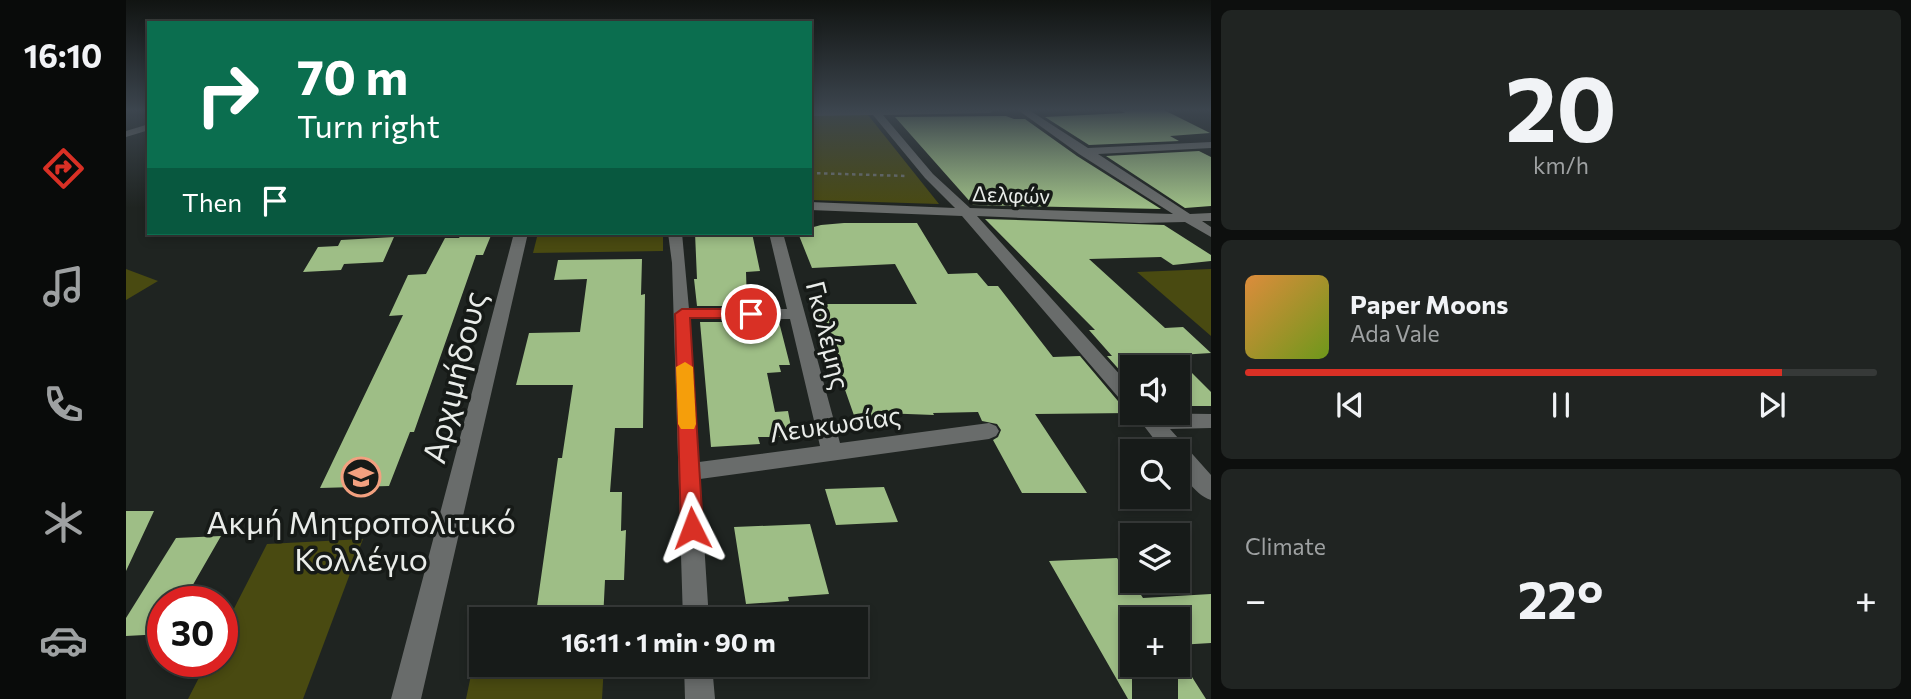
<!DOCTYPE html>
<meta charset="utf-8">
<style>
:root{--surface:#171b19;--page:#202422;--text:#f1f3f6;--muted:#9ea1a2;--line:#363938;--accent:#d93025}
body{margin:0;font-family:Commissioner,sans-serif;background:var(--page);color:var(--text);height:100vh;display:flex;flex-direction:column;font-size:26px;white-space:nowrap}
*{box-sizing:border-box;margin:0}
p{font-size:23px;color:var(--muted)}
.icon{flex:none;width:38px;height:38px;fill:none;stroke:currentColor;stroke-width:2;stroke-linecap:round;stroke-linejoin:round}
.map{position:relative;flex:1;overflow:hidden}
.side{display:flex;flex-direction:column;gap:10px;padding:10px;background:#0d0f0e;width:700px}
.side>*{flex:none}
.banner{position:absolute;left:21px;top:21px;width:665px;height:214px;border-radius:0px;box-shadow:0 4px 10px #0003,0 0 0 2px var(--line);background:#0b6e4f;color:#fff;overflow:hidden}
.buttons{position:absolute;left:994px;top:355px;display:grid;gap:14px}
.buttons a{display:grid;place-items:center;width:70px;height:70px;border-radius:0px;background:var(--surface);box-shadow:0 4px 10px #0003,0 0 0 2px var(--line);font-size:35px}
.speed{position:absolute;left:21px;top:586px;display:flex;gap:14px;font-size:35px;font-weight:700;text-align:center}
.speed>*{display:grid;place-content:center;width:91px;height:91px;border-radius:50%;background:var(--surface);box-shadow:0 4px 10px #0003,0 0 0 2px var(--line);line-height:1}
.speed .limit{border:10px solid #d22;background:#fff;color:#111}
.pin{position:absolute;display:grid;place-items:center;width:60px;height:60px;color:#fff;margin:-30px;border:4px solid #fff;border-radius:50%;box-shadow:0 2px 7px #0007}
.me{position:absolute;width:77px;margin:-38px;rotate:357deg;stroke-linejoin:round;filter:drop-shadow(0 0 5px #0008)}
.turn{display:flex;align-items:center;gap:24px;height:147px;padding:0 35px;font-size:32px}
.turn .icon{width:91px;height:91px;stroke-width:2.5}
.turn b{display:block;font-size:49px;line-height:60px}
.then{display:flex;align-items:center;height:66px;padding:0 35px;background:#0003;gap:14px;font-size:26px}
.big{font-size:52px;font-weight:700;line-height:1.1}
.side .widget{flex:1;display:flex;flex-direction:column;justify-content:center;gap:10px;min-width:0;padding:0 24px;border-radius:10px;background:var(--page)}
.side .dial{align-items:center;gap:0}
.dial b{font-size:91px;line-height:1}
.song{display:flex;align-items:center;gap:21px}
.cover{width:84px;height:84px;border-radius:10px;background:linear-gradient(135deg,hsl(30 70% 55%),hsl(80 70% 35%))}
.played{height:7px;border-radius:4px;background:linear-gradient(90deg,var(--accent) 85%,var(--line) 85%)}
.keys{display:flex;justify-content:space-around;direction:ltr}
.heat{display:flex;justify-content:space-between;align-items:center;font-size:38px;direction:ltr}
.trip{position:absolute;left:343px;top:607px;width:399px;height:70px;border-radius:0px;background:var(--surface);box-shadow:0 4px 10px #0003,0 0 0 2px var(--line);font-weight:700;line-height:70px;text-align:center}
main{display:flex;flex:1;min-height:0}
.tabs{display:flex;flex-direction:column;width:126px;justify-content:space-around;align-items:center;background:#090b0a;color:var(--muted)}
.tabs .icon{width:49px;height:49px}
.tabs .selected{color:var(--accent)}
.tabs b{font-size:32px;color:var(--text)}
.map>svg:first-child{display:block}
</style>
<main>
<nav class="tabs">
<b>16:10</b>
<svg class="icon selected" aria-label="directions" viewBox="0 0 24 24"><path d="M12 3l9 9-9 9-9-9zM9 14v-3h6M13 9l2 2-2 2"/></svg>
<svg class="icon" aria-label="music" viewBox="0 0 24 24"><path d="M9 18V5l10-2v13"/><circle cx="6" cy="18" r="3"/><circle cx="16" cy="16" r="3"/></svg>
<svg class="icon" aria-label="phone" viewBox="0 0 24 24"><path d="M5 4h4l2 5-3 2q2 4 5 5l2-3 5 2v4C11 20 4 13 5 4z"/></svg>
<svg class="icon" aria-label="climate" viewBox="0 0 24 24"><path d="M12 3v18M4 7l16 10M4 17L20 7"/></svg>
<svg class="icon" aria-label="car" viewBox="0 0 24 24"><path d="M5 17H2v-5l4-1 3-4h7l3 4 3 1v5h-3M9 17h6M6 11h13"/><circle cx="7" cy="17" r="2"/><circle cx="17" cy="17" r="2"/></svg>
</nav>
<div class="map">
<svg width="1085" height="699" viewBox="0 0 1085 699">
<rect width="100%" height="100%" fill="#1f2421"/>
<path fill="#494a11" d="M684 115H742L813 204 684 200Z
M412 233H537V251L407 253Z
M0 269 32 281 0 300Z
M1085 269V336L1011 272Z
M237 539 177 699H62L81 662H96V632L141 544Z
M351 646H355V665H478L476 699H340Z"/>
<path fill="#9ebe86" d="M994 110H1038L1084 133 1044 136 1053 141 963 145 919 117 999 113Z
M880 116 888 119H899L951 156 1035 209 847 205 769 117Z
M1073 151 1085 157V206L1059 208 980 156Z
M859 219 1038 225 1085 255V261L1047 265 1035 257 963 259 1039 328 1057 327 1085 353 1006 358V384L981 356H986L963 330H969Z
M718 223H791L822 274 851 273 862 286H872L927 357 954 356 997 407 1006 409 1005 413 909 414 961 493H896L867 440 872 437 875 430 871 424 856 421 852 412 807 413 808 415 755 413 759 423 731 424 689 304H791L769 264 686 268 672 233H684V228L695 225Z
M336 233H366L357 255H350L288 432H284L263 486 194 488 277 315 263 316 282 275 300 274 319 238H333Z
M569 233H626L634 271 620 272 621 304H649V306H571L568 279H571Z
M268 237 257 262 218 264 215 270 177 272 192 247 212 246 215 240Z
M516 259 515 295 519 294 517 428H489L484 492H496L495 531 500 530 498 580H479L477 620H409L432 458H436L447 385H390L403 333 454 332 461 279 428 280 432 260Z
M574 322H653L664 365H653L655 372 641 373 649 412 662 411 667 437H632L634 444 585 447Z
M1052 359 1085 392V406H1052Z
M758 487 772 522 710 525 699 489Z
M0 511H28L0 571Z
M684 524 703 594 662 597 663 601 620 604 608 527Z
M95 536 57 602H37V634L0 636V618L50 538Z
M991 558 1017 598 1085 594V643L1052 645V620H1006V699H1002L923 561Z
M1052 655 1080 699H1052Z"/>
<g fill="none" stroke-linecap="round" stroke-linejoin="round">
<path stroke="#707471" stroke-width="2.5" stroke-dasharray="3.5 3.5" stroke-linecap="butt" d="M684 173 781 176"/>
<path fill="#696c6b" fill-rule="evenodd" d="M684 110H868L864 113 757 115 807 174 844 208 1047 214 953 154 892 110H903L962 148 1085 142V148L972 154 1064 214 1085 213V221H1076L1085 227V237L1059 222 1014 223 851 216 1006 388V407L999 405 836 216 684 210V202L829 208 799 178 747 115 684 116Z
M23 124V130L0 137V131Z
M388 233H402L295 699H265Z
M542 233H556L563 309H661L643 233H657L714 443 863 423 870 426 873 431 870 436 863 439 574 479 583 620H557L546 263ZM564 319H664L694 446 573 462Z
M1008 413 1085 414V428L1044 429 1085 475V500C1067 494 1052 470 1052 452H1038Z
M558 665H586L589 699H559Z"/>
</g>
<linearGradient id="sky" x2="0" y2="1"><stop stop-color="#111412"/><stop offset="0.53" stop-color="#3c454e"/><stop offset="1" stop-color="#3c454e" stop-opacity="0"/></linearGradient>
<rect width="1085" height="208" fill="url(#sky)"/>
<path fill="#d93025" stroke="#8d1f18" stroke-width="2" d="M556 309H625L632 314 625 318H564L577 528 574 535 566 538 558 535 555 528 549 314Z"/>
<path fill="#f59e0b" d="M559 362 567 367 570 424 568 429H555L552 424 550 367Z"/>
<defs>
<symbol id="university-ring" viewBox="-11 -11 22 22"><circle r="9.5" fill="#161a17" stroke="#f2a07f" stroke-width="1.5"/><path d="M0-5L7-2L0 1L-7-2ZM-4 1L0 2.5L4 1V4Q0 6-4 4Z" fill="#f2a07f"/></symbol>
</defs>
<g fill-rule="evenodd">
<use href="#university-ring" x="213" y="455" width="44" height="44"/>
</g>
<g text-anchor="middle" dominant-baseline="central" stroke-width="7" stroke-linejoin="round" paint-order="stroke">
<g font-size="21" fill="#e9ece9" stroke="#161a17">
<text transform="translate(885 194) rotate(2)">Δελφών</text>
</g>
<g font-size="26" fill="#e9ece9" stroke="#161a17">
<text transform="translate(703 335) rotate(76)">Γκολέμης</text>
<text transform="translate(709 423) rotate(-8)">Λευκωσίας</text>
</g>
<g font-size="32" fill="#e9ece9" stroke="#161a17">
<text transform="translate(327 377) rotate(-76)">Αρχιμήδους</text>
</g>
<g font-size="32" fill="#e9ece9" stroke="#161a17">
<text x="235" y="521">Ακμή Μητροπολιτικό<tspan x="235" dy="37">Κολλέγιο</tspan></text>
</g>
</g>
</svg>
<div class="buttons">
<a><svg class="icon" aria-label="sound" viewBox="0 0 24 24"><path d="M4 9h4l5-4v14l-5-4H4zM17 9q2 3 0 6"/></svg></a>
<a><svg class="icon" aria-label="search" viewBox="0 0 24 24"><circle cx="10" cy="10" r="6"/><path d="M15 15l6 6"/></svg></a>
<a><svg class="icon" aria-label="layers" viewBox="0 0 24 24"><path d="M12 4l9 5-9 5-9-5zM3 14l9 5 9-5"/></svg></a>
<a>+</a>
</div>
<div class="speed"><div class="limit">30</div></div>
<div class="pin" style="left:625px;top:314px;background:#d93025"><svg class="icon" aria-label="arrive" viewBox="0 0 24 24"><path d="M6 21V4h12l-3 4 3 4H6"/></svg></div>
<svg class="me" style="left:566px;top:528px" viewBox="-20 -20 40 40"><path d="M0-17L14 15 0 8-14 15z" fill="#d93025" stroke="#fff" stroke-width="4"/></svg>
<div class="trip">16:11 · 1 min · 90 m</div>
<div class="banner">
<div class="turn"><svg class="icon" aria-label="right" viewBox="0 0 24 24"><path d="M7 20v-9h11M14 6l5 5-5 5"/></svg><div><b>70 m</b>Turn right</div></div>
<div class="then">Then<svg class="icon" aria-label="arrive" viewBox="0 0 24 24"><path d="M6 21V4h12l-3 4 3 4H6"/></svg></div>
</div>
</div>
<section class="side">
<div class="widget dial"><b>20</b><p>km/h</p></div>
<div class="widget">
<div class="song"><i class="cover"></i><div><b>Paper Moons</b><p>Ada Vale</p></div></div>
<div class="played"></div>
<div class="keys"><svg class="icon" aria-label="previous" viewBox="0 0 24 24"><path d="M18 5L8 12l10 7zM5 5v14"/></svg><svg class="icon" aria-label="pause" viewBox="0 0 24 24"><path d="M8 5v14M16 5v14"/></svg><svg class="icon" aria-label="next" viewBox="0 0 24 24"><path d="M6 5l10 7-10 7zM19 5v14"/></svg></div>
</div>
<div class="widget"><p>Climate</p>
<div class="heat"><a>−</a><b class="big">22°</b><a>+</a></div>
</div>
</section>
</main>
